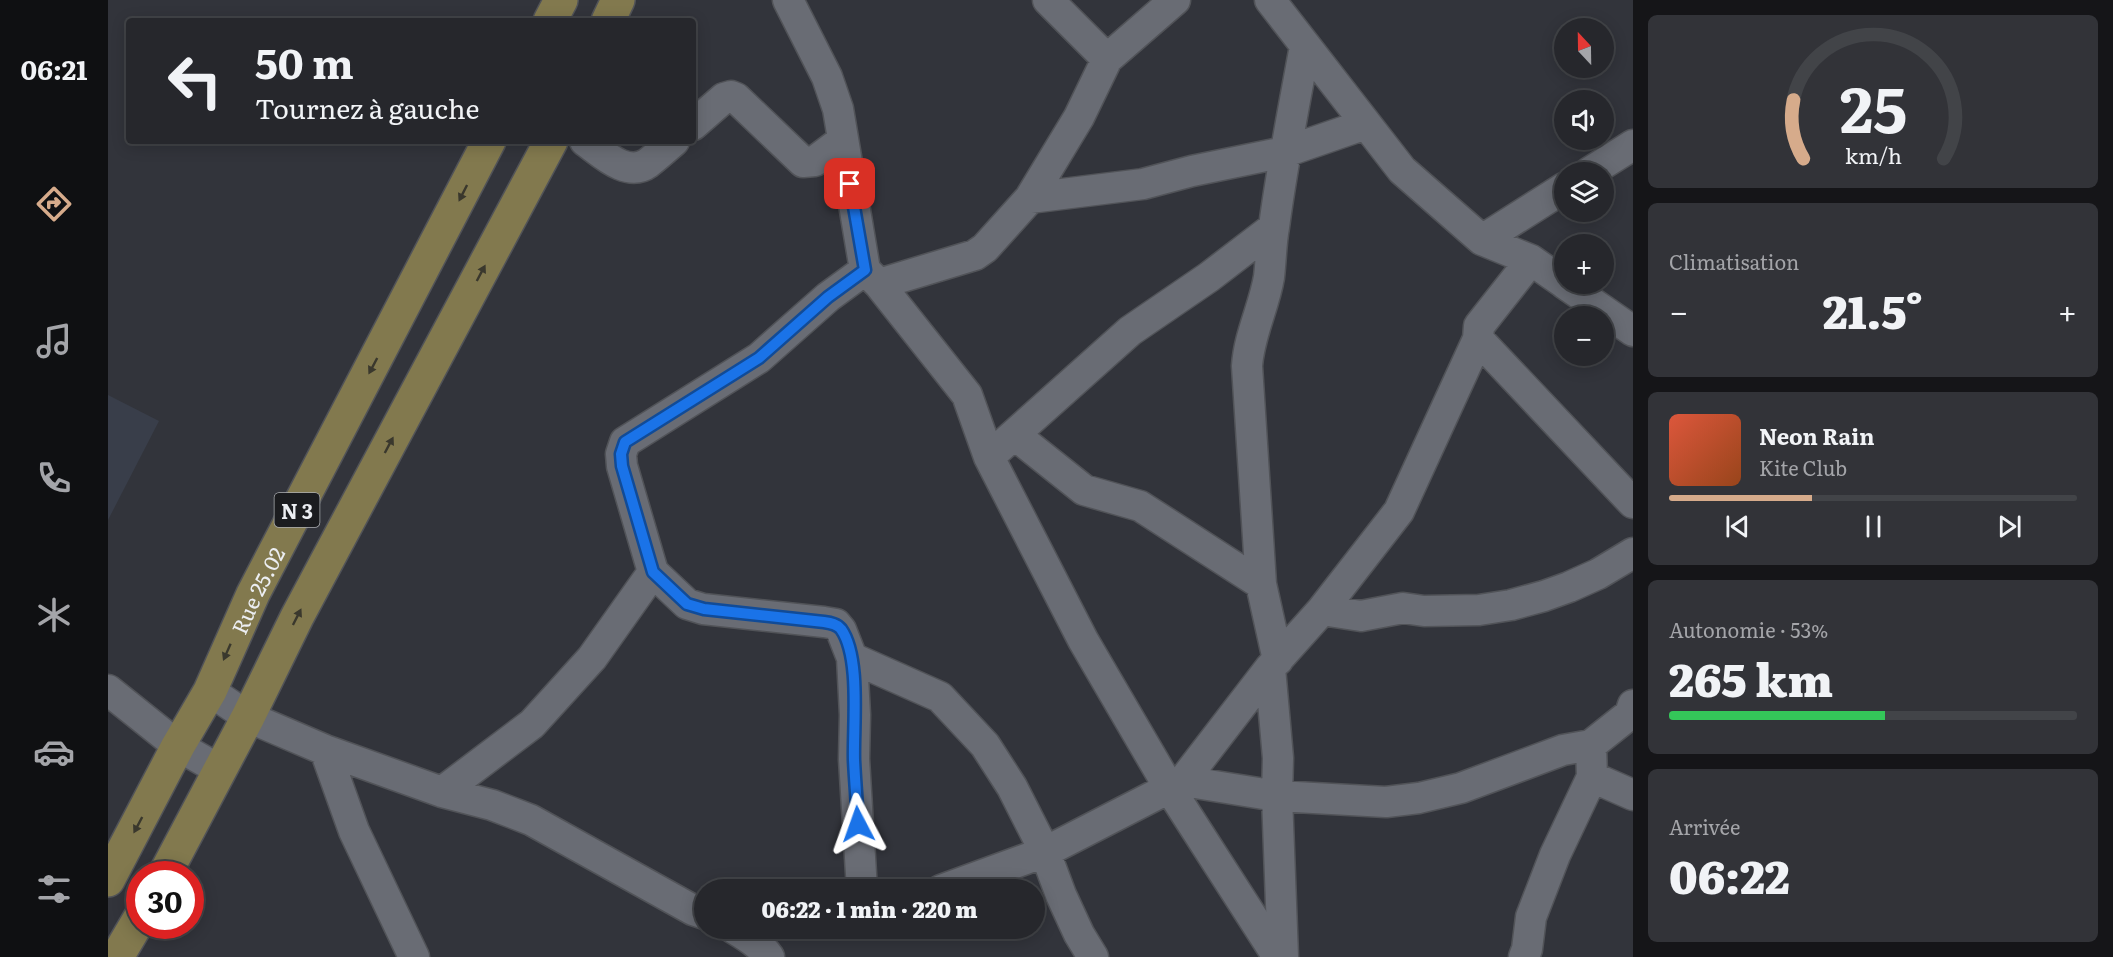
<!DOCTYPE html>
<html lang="fr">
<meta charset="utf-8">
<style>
:root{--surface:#26272c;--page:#323338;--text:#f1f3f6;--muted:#a4a5a9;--line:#424448;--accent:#d6ab8b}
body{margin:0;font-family:Literata,serif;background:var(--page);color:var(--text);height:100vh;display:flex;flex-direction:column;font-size:22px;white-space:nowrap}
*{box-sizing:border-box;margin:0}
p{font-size:20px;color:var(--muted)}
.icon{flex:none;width:33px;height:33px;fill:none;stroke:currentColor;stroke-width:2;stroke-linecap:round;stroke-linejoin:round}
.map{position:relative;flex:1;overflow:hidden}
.side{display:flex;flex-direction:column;gap:15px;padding:15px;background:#151518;width:480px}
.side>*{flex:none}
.guide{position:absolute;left:18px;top:18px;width:570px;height:126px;border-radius:6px;box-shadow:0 3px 15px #0003,0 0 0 2px var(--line);background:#26272c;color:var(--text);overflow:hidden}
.needle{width:39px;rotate:338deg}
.fabs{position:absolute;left:1446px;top:18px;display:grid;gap:12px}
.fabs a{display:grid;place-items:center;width:60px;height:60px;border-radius:50%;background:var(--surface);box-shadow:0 3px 15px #0003,0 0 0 2px var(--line);font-size:30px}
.speed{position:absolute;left:18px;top:861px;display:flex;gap:12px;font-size:30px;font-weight:700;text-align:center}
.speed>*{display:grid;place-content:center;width:78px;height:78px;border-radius:50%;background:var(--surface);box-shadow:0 3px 15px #0003,0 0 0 2px var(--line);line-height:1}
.speed .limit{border:9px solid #d22;background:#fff;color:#111}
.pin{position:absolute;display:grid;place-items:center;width:51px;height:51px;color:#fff;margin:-26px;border-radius:12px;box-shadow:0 3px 9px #0006}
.me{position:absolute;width:66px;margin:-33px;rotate:356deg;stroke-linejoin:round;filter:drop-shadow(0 0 4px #0008)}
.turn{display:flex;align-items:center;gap:21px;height:126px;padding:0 30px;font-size:27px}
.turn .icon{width:78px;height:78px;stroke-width:2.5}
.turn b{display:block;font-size:42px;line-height:51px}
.big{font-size:45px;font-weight:800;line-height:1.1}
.side .widget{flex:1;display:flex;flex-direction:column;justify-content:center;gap:9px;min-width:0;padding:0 21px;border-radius:9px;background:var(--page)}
.side .dial{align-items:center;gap:0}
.dial svg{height:156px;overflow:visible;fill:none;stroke:var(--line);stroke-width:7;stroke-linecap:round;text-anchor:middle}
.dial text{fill:var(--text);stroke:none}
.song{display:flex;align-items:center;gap:18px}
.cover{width:72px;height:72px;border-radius:9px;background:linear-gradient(135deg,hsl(10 70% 55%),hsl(20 70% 35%))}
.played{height:6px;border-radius:3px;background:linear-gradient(90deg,var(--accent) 35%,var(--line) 35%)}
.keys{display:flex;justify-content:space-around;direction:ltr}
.heat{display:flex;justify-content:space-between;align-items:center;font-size:33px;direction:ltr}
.charge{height:9px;border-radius:4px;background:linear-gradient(90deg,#34c759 53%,var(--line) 0)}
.trip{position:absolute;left:586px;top:879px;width:351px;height:60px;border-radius:30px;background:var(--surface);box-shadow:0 3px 15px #0003,0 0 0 2px var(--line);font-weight:800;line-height:60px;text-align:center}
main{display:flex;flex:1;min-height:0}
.tabs{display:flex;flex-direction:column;width:108px;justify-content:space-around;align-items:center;background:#0f1012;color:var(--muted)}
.tabs .icon{width:42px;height:42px}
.tabs .selected{color:var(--accent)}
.tabs b{font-size:27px;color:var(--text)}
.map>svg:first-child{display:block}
</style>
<main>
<nav class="tabs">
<b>06:21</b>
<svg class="icon selected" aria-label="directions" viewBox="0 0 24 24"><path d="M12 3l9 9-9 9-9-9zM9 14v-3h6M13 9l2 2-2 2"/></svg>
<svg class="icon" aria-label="music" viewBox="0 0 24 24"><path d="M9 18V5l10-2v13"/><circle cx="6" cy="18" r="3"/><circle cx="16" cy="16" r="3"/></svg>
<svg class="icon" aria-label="phone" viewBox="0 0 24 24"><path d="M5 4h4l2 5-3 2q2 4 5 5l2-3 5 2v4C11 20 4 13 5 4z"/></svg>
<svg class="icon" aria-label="climate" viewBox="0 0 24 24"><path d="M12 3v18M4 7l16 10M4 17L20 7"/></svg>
<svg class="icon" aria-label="car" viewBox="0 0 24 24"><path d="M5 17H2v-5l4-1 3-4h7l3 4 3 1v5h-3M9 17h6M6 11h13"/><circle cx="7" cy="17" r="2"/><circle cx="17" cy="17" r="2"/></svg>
<svg class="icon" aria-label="filters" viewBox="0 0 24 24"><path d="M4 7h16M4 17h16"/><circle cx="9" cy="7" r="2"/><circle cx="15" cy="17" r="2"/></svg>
</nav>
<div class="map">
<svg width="1525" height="957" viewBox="0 0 1525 957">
<rect width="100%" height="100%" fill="#32343b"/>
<path fill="#393e4a" d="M0 395 51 421 0 520Z"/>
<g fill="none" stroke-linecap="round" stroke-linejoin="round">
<defs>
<path id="minor" d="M680 0 719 77 730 109 757 270 771 284 859 395 881 457 975 640 1062 789 1170 957
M940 0 999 59
M1162 0 1294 170 1374 240 1423 260 1456 283
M585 125 616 98 623 96 628 98 695 162 707 161 735 140
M477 141C494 153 519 178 540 163 549 156 558 148 566 141
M1482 172 1525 145
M922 198 1035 184 1084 171 1177 152 1258 124
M1374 240 1456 188
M771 284 867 255 877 248 922 198 971 117 999 59 1067 0
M1457 284 1525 331
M1370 339 1525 503
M907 435 976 490 1032 506 1153 584
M881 457 1022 331 1101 277 1165 228
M1214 610 1253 616 1295 608 1316 611 1371 610 1403 605 1436 596 1461 587 1490 574 1525 553
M744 658 832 697 877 745 904 787 937 852 953 895 971 934 985 957
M1170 660 1153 584 1139 366C1141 335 1156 307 1161 277 1163 260 1163 243 1166 227 1174 166 1186 106 1197 46
M1162 668 1170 758 1169 796 1175 957
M0 690 70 746 112 770
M102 691 140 717 217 750 334 792 384 805 423 820 585 910 597 914
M217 750 246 831 306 957
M1484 777 1525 795
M1075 781 1169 796 1278 802 1311 798 1353 788 1455 750 1483 745
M334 792 424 724 484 658 545 572
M754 890 746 759 747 715 744 658 733 630 728 624 716 622 595 609 579 604 545 572 514 466 513 454 517 442 651 358 720 297 757 270
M833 890 937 852 1075 781 1162 668 1214 610 1291 511 1370 339 1371 326 1423 260
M625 928C638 936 652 944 661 957
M1416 957 1419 949 1423 917 1447 855 1484 777 1483 745 1522 714 1525 705"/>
<g id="primary">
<path d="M442 21 453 0"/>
<path d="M500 21 510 0"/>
<path d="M57 874 140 717 189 617 443 141"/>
<path id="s1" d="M0 880 70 746 102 691 145 594 381 141"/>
<path d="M9 957 32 918"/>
</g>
</defs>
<use href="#minor" stroke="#515358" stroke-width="33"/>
<use href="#primary" stroke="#515358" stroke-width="36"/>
<use href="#minor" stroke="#696c74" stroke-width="30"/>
<use href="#primary" stroke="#82794e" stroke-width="33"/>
</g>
<defs><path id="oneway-solid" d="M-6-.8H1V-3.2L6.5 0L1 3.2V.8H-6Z" transform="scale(1.5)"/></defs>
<g fill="#3a382d">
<use href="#oneway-solid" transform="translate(355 193) rotate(117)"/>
<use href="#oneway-solid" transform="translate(373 273) rotate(-62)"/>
<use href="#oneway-solid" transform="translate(265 366) rotate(118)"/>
<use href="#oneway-solid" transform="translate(281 445) rotate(-62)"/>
<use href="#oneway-solid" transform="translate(189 617) rotate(-63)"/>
<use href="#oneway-solid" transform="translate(119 652) rotate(114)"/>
<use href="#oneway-solid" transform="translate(30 825) rotate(118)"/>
</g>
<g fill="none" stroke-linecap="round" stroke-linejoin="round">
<defs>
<path id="route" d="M742 184 757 270 720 297 651 358 517 442 513 454 514 466 545 572 579 604 596 609 716 622C723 623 729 624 733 629 753 657 745 726 746 760 747 781 749 803 750 824"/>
</defs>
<use href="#route" stroke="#114b97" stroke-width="15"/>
<use href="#route" stroke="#1a73e8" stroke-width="10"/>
</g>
<g text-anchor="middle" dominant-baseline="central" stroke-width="6" stroke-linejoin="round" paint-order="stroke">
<rect fill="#1b1c1f" stroke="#adafb3" stroke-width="1.5" x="166.5" y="493" width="45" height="34" rx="4.5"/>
<g font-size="20" font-weight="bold" fill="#eceef2">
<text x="189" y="510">N 3</text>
</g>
<g font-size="21" fill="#eceef2" stroke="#1b1c1f">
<text stroke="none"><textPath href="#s1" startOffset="326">Rue 25.02</textPath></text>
</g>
</g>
</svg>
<div class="fabs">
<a><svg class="needle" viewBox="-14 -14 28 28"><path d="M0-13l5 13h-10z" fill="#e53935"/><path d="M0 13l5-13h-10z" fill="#a4a5a9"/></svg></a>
<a><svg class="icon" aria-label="sound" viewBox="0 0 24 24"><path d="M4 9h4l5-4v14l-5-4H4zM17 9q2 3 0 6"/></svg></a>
<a><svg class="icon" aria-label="layers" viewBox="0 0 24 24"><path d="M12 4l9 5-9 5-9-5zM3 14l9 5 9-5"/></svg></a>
<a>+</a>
<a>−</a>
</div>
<div class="speed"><div class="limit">30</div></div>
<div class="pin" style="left:742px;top:184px;background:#d93025"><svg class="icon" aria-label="arrive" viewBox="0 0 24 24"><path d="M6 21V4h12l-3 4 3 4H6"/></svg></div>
<svg class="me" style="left:750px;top:824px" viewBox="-20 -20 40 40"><path d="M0-17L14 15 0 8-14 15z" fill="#1a73e8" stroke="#fff" stroke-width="4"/></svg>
<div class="trip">06:22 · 1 min · 220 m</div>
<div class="guide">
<div class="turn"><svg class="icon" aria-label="left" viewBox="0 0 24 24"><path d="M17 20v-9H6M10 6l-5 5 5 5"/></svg><div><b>50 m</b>Tournez à gauche</div></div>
</div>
</div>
<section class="side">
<div class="widget dial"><svg viewBox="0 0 100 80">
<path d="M14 69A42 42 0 1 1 86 69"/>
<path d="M14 69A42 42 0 0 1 9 39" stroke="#d6ab8b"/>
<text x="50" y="56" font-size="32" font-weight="700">25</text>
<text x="50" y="72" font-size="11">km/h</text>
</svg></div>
<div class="widget"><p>Climatisation</p>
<div class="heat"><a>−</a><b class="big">21.5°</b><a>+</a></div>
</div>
<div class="widget">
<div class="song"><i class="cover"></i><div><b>Neon Rain</b><p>Kite Club</p></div></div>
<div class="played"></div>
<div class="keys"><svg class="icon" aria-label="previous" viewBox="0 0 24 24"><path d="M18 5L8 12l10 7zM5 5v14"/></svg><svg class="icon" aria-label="pause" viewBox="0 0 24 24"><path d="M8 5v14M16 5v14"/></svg><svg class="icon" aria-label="next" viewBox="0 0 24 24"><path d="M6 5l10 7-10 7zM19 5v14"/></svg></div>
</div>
<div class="widget"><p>Autonomie · 53%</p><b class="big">265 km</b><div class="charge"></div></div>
<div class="widget"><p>Arrivée</p><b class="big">06:22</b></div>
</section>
</main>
